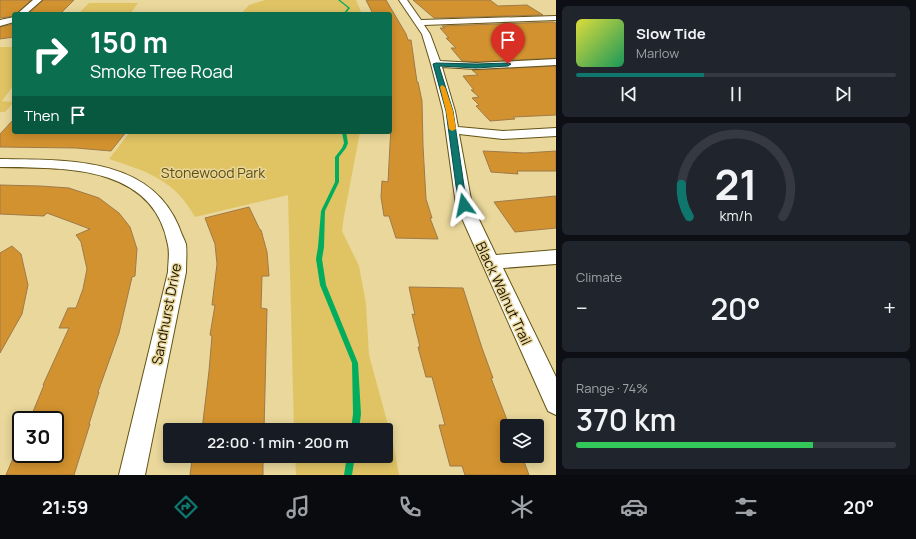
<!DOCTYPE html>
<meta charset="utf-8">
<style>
:root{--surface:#171b24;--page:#20242c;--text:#f1f3f6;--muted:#9ea1a6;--line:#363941;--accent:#0f766e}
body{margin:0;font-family:Manrope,sans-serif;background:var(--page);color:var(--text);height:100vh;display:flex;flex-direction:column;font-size:15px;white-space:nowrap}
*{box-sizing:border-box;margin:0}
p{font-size:13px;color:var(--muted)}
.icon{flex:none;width:22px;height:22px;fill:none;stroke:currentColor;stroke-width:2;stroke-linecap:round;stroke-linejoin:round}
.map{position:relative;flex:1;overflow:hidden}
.drawer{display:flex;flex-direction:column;gap:6px;padding:6px;background:#0d0f14;width:360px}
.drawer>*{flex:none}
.banner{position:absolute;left:12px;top:12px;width:380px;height:122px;border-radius:4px;box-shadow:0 2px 10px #0003;background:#0b6e4f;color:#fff;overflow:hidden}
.fabs{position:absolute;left:500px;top:419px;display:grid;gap:8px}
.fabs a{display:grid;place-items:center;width:44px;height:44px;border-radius:4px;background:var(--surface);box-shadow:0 2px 10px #0003;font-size:20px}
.speed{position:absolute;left:12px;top:411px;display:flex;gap:8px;font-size:20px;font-weight:700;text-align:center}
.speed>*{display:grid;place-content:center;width:52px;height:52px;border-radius:50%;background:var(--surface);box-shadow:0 2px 10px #0003;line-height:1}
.speed .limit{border:2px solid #111;border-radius:6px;background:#fff;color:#111}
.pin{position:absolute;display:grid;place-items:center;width:34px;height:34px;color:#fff;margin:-41px -17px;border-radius:50% 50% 50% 0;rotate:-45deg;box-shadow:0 0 4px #0007}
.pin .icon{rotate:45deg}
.me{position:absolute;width:44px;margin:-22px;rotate:348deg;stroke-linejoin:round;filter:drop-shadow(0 0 3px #0008)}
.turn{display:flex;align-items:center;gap:14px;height:84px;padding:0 12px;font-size:18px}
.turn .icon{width:52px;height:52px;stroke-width:2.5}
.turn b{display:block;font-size:28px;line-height:34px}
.then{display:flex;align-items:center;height:38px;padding:0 12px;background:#0003;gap:8px;font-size:15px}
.big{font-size:30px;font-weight:600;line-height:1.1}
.drawer .widget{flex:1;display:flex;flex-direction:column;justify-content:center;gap:6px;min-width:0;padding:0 14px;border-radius:6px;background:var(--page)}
.drawer .dial{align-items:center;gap:0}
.dial svg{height:104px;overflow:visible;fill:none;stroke:var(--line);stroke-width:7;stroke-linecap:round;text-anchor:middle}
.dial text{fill:var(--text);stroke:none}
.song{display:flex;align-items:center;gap:12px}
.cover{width:48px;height:48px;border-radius:6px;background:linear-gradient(135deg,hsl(60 70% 55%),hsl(150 70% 35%))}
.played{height:4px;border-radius:2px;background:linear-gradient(90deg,var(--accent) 40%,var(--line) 40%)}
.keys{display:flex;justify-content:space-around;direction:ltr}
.heat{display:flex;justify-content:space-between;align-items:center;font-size:22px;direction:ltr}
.charge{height:6px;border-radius:3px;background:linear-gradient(90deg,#34c759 74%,var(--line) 0)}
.trip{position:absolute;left:163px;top:423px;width:230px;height:40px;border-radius:4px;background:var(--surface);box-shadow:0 2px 10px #0003;font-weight:600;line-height:40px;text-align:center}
.dock{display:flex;height:64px;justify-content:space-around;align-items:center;background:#090b0e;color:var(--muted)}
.dock .icon{width:28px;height:28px}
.dock .active{color:var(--accent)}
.dock b{font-size:18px;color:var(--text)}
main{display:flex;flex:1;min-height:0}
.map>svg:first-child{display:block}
</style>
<main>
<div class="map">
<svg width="556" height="475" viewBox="0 0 556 475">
<rect width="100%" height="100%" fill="#e9d79b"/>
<path fill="#e0c464" d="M265 0H356L362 14H241L249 5Z
M89 3H138L130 14H78Z
M0 47H14V85L2 101 14 102 5 112H0Z
M130 132H360L344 216 342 231 359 266 366 304 369 355 393 443 399 475H296L295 456H386V430H294L288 195 195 217C175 180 146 171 109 159Z"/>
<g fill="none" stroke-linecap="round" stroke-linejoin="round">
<path fill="#02ad5e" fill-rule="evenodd" d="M338 0H340L350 8 345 14H343L348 8Z
M342 132H346L348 143 346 148 339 157V182L325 211 324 247 322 259 326 285 358 363 361 414 359 430H351L353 414 352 363 320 285 316 259 318 247 321 211 335 182V157L342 148 344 143Z
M347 456H355L352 475H344Z"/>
</g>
<path fill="#d2922f" stroke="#9f7a49" d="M0 0H31L14 16 0 18Z
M43 0H74L60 14H28Z
M366 0H386L406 34 408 40H411L417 82H418L422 101 423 146 426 199 432 218H430L438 239 396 238 389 216H384L381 197 382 181 388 182 391 126 390 14H373Z
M413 0H490L498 6 527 5 543 15 434 18Z
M553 22 556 23V58L476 62 462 61 451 48H456L446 38H449L440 28H445L442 26Z
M14 24V37L0 39V27Z
M556 66V115L513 117 515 119 490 121 476 106 479 105 472 98 479 97 471 90H474L463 76 478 75 472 70Z
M14 119V132H126L111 151 76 148 0 147V134Z
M483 151 525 153 556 151V171H517L518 174 491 172Z
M0 185 40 186 69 188 99 198 119 213 130 227 137 249 135 276 132 277 119 333 98 392H99L89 424H90L74 475H6L15 454H55V419H30L44 385H43L69 328H59L68 308H76L83 289 87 269 81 242 76 235 90 229 47 213 44 216 0 214Z
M556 196V228L515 232 494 202Z
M249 207 260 230H261L267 252 269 276H262L261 308 267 309 264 430H202L209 371 212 336 210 335 215 305H212L217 264 215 244 205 218Z
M12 246 21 254 28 285 22 314 0 353V253Z
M409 287 463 288 482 348 493 378H491L507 420V456H522L529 475H465L462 466H450L439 425H445L432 377H426L418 347H420L412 314 415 315Z
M192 460H263V475H190Z"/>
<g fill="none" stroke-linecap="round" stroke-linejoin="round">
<defs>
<path id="minor" d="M33 0H42L26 14H17Z
M399 0H407L421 20 556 16V20L424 25 430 34 440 61 476 63 556 59V65L476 69 442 67 455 111 458 127 503 131 556 128V136L503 139 459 134 472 205 496 255 556 250V264L503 268 556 377V415L548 411 456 205 443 111 431 64 422 34Z
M14 17V22L0 26V20Z
M0 159C65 160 150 156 179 227 181 233 184 239 186 244 187 253 186 263 186 272L145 475H119L168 272C168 263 170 254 168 245 154 164 63 168 0 167Z"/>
</defs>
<use href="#minor" stroke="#635316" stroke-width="2"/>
<use href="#minor" fill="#fff" fill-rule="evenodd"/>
</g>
<path fill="#0f766e" stroke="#0a4d48" d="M436 63 476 64 508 63 511 64 508 66 476 68 439 66 453 111 464 186 468 205 464 208 460 205 456 186 446 111 433 64Z"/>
<path fill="#f59e0b" d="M442 85 445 87 453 111 456 129 452 131 449 129 446 111 440 87Z"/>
<g text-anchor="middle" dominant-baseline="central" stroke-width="3" stroke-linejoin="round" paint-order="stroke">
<g font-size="14" fill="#5d4d11" stroke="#e9d79b">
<text x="213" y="172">Stonewood Park</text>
</g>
<g font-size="14" fill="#191200" stroke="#e9d79b">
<text transform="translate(504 293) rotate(65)">Black Walnut Trail</text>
<text transform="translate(166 314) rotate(-79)">Sandhurst Drive</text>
</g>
</g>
</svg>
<div class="fabs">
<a><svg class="icon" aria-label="layers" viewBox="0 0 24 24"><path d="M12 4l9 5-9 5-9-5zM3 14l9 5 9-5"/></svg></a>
</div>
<div class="speed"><div class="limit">30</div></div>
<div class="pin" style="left:508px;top:64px;background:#d93025"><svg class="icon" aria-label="arrive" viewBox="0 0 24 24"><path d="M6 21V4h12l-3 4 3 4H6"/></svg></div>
<svg class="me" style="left:464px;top:205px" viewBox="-20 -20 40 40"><path d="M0-17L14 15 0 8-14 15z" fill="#0f766e" stroke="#fff" stroke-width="4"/></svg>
<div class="trip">22:00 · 1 min · 200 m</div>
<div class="banner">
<div class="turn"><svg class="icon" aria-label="right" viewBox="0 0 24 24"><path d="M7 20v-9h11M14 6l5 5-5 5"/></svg><div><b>150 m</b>Smoke Tree Road</div></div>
<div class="then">Then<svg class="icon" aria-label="arrive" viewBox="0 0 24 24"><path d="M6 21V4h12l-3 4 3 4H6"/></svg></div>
</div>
</div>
<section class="drawer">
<div class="widget">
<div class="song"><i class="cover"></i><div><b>Slow Tide</b><p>Marlow</p></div></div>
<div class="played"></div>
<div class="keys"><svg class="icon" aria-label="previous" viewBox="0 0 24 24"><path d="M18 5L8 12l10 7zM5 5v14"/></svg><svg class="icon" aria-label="pause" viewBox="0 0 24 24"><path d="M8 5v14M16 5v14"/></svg><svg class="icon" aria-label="next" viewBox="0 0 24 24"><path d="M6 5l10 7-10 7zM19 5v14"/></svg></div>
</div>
<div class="widget dial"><svg viewBox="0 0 100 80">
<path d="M14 69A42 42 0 1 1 86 69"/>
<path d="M14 69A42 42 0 0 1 8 44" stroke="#0f766e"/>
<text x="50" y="56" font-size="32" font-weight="700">21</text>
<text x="50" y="72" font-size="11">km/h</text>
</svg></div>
<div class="widget"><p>Climate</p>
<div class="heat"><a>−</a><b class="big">20°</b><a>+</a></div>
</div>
<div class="widget"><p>Range · 74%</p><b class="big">370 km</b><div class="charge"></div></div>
</section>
</main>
<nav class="dock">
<b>21:59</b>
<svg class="icon active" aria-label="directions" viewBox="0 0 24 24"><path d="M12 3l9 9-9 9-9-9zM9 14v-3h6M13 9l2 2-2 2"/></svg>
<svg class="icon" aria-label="music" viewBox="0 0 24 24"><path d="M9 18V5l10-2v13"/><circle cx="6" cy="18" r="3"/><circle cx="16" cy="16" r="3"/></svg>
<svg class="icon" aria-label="phone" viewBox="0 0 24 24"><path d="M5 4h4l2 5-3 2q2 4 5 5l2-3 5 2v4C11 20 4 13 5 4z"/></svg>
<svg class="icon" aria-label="climate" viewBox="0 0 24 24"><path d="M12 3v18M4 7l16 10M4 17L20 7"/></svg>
<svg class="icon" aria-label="car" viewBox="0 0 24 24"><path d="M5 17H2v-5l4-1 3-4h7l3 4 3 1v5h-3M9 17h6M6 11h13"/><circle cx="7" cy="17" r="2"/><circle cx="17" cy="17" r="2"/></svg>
<svg class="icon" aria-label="filters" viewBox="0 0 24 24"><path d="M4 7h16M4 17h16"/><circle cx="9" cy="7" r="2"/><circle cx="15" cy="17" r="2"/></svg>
<b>20°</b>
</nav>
